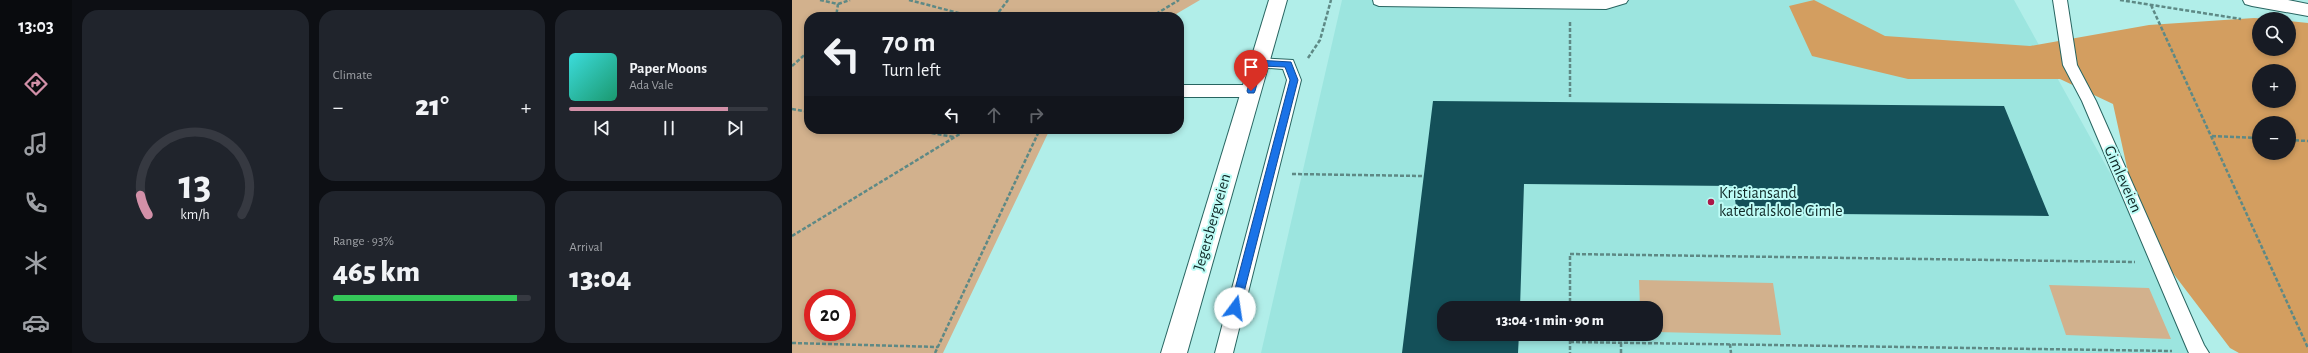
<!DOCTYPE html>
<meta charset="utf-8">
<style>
:root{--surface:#171b24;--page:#20242c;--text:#f1f3f6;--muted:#9ea1a6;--line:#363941;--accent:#d290a8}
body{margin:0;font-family:"Alegreya Sans",sans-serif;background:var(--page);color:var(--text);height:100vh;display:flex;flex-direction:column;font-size:15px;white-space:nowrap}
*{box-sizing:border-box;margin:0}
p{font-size:13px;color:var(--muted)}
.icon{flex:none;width:22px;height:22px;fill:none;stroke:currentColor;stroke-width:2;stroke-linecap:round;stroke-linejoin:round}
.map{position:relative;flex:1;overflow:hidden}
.drawer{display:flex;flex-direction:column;gap:10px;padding:10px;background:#0d0f14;width:720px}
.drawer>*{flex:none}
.guide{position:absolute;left:12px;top:12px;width:380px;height:122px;border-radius:16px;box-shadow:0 2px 6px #0003;background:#171b24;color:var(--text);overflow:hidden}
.buttons{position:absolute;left:1460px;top:12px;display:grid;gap:8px}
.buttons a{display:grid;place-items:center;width:44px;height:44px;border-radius:50%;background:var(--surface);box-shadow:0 2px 6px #0003;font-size:20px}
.speed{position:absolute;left:12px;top:289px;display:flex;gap:8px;font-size:20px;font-weight:700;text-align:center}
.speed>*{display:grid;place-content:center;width:52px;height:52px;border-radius:50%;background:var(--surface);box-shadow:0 2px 6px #0003;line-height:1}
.speed .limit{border:6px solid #d22;background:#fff;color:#111}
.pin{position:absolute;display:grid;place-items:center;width:34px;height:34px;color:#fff;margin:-41px -17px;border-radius:50% 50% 50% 0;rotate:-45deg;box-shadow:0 0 4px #0007}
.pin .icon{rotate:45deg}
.me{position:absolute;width:44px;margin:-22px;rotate:14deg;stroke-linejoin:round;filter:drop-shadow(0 0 3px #0008)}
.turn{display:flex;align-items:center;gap:14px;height:84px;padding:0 12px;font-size:18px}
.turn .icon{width:52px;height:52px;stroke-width:2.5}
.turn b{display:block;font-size:28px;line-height:34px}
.lanes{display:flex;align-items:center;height:38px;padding:0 12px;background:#0003;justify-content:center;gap:20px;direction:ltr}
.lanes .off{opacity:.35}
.big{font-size:30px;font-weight:800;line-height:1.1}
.drawer .card{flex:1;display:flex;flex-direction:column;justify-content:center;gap:6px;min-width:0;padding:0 14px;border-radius:16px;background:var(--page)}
.drawer .dial{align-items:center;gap:0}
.dial svg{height:104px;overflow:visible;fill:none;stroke:var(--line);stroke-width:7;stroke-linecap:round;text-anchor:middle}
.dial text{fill:var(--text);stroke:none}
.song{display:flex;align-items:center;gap:12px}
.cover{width:48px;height:48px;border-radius:6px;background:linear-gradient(135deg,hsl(180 70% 55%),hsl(160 70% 35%))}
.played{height:4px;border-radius:2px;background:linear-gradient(90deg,var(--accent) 80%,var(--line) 80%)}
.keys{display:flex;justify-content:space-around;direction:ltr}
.heat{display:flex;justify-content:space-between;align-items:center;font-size:22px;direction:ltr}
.charge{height:6px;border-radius:3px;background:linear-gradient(90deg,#34c759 93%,var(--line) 0)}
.drawer .tiles{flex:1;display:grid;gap:10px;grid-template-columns:repeat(3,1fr)}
.card:first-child{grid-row:span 2}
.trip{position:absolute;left:645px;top:301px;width:226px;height:40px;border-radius:16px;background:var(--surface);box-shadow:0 2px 6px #0003;font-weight:800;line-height:40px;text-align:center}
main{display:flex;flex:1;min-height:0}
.tab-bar{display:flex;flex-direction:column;width:72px;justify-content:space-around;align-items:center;background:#090b0e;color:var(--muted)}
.tab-bar .icon{width:28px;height:28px}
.tab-bar .active{color:var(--accent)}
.tab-bar b{font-size:18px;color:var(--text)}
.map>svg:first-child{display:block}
</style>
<main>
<nav class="tab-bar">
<b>13:03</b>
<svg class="icon active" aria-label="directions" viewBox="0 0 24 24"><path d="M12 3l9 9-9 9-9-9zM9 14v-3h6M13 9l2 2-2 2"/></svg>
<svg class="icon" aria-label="music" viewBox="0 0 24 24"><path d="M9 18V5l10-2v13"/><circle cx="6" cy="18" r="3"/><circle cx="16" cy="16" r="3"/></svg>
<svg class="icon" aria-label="phone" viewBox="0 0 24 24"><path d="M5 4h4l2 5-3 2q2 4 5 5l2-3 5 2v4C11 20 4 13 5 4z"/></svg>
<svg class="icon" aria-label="climate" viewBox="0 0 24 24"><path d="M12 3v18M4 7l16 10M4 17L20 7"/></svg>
<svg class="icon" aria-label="car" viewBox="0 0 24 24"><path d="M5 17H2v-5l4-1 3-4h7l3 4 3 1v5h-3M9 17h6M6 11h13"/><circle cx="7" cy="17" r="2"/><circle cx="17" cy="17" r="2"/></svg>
</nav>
<section class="drawer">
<div class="tiles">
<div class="card dial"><svg viewBox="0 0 100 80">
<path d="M14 69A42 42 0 1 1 86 69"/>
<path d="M14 69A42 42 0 0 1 8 54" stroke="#d290a8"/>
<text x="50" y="56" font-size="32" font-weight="700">13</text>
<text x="50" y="72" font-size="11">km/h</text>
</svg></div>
<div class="card"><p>Climate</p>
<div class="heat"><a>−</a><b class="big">21°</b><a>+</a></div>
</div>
<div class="card">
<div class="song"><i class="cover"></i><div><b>Paper Moons</b><p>Ada Vale</p></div></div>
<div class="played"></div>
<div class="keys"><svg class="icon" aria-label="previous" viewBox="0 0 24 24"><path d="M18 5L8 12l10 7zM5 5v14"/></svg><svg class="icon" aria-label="pause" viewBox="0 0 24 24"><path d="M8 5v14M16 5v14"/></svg><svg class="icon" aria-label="next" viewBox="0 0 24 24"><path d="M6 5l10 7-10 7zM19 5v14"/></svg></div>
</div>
<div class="card"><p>Range · 93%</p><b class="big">465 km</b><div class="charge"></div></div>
<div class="card"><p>Arrival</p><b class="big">13:04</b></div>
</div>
</section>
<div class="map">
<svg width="1516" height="353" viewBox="0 0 1516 353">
<rect width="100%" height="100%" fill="#b1eee9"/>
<path fill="#9ce5df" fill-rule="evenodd" d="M550 0H1222L1418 353H469ZM652 308H864V334H652Z"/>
<path fill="#d2b18d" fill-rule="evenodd" d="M0 0H408L379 17H17V129H258L151 353H0ZM21 298H55V332H21Z
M847 280 981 283 989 335 864 332V308H848Z
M1257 285 1357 288 1379 339 1274 335Z"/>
<path fill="#d39e60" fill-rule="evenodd" d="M1022 0 1093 36 1238 46 1357 25 1462 18 1475 19H1467V49H1497V21L1516 23V353H1447L1438 348 1349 231 1321 104 1268 79H1116L1020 56 997 6ZM1467 71H1497V101H1467ZM1467 123H1497V153H1467Z"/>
<path fill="#145059" d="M641 101 1212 106 1257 216 945 213 941 186 732 184 728 308H652V334H727L726 353H610Z"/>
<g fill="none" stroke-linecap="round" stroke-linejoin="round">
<defs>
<path id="lane" d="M581 0H836L834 3 814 9 587 6 582 4Z
M1261 0H1275L1285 65 1304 101 1412 345 1417 353H1397L1396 351 1290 101 1271 65Z
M467 58 501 60 509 80 441 353H423L495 80 491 69 462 67 460 63 462 59Z
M392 85H459L464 87 466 91 464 95 459 97H392L387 95V87Z"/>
<path id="secondary" d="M1451 0H1496L1516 4V16L1460 6 1453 4Z"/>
<path id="primary" d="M477 0H495L395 353H369Z"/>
</defs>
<use href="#lane" stroke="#286561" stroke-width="2"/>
<use href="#secondary" stroke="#286561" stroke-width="2"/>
<use href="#primary" stroke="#286561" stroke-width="2"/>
<path stroke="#5e8985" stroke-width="2.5" stroke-dasharray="4 2" stroke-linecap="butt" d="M28 0 46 4 44 17
M117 0 182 17
M1328 0 1449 19
M46 4 58 0
M1359 5 1516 348
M203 17 216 0
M359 17 387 0
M778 22V97
M516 58 528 40 539 0
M0 66 17 51
M0 109 17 112
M116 129 162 137
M1420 136 1467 138
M1497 140 1516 141
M500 174 632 176
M0 236 176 129
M778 308V254L1343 262
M778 334V353
M778 342 1380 351
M0 343 146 347
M829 343V353
M938 344 939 353
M143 353 248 129"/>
<use href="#lane" fill="#fff" fill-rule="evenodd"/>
<use href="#secondary" fill="#fff" fill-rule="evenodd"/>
<use href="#primary" fill="#fff" fill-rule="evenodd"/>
</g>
<path fill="#1a73e8" stroke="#114b97" d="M464 60 499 62 506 80 448 308 443 313 438 308 498 80 493 67 470 66 463 91 462 93H456L455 91Z"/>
<circle fill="#ac1848" stroke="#befcf6" stroke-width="1.5" cx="919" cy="202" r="4"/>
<g text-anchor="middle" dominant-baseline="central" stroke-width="4" stroke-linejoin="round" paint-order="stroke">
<g font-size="16" fill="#0f2826" stroke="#befcf6">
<text transform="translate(1331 179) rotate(66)">Gimleveien</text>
<text transform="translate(420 222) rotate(-74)">Jegersbergveien</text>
</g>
<g font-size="16" fill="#0f2826" stroke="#befcf6" text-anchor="start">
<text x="927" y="193">Kristiansand<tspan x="927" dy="18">katedralskole Gimle</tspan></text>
</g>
</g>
</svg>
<div class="buttons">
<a><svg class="icon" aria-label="search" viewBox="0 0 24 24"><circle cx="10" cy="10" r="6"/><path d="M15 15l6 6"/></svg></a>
<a>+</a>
<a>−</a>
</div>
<div class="speed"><div class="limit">20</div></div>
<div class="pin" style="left:459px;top:91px;background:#d93025"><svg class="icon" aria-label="arrive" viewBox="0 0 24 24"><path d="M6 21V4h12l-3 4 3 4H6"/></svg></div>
<svg class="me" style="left:443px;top:308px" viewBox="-20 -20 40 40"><circle r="19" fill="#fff"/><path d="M0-13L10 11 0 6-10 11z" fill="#1a73e8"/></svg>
<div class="trip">13:04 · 1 min · 90 m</div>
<div class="guide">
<div class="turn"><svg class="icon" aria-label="left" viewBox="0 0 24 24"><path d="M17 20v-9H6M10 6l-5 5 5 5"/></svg><div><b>70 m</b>Turn left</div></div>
<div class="lanes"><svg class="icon" aria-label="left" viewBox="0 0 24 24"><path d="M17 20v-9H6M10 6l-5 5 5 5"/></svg><svg class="icon off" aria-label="ahead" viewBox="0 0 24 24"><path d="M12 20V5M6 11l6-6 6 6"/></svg><svg class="icon off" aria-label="right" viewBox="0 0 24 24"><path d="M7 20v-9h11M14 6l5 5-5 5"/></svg></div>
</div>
</div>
</main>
